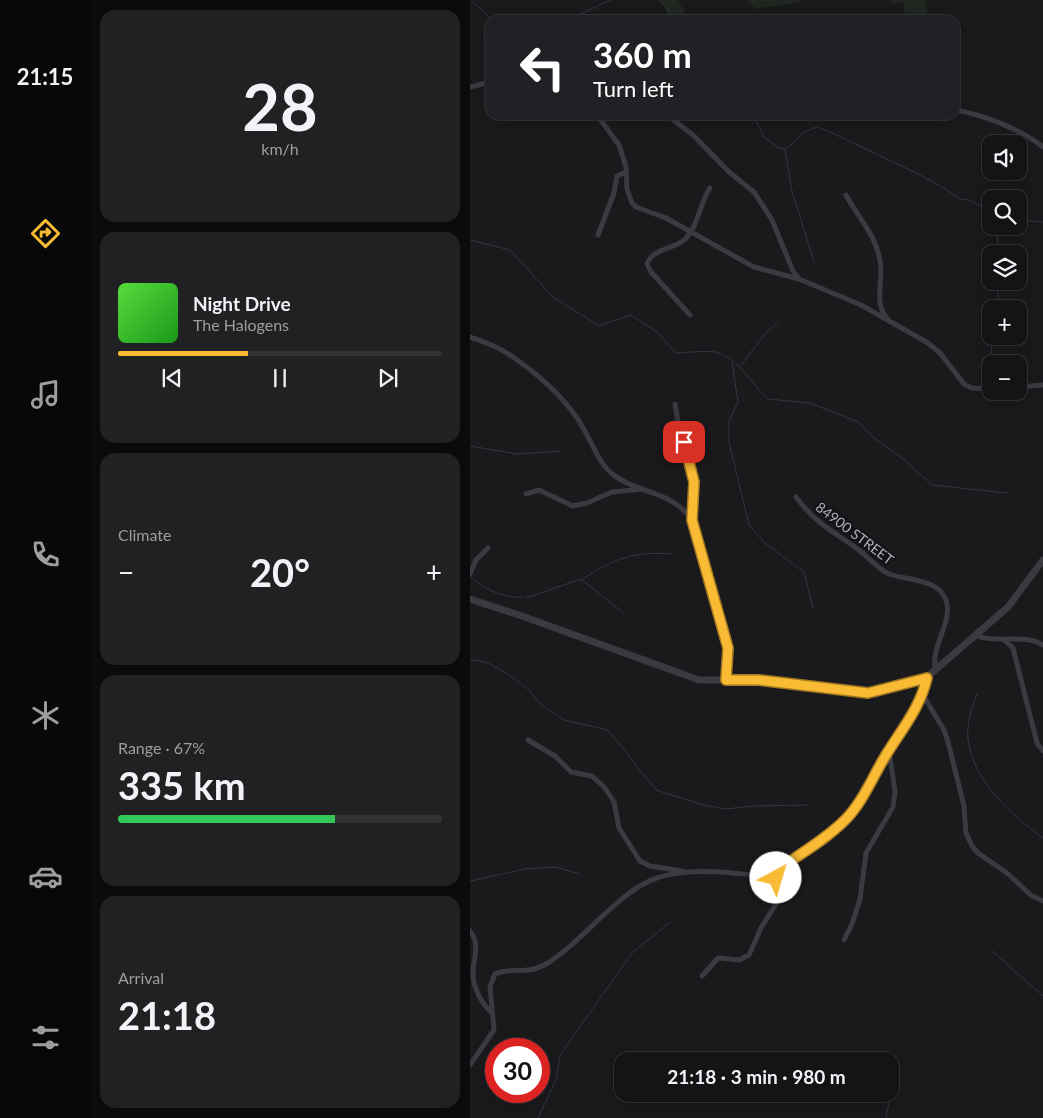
<!DOCTYPE html>
<meta charset="utf-8">
<style>
:root{--surface:#141315;--page:#212022;--text:#f1f3f6;--muted:#9d9ea0;--line:#333234;--accent:#f9ba34}
body{margin:0;font-family:Lato,sans-serif;background:var(--page);color:var(--text);height:100vh;display:flex;flex-direction:column;font-size:19px;white-space:nowrap}
*{box-sizing:border-box;margin:0}
p{font-size:16px;color:var(--muted)}
.icon{flex:none;width:28px;height:28px;fill:none;stroke:currentColor;stroke-width:2;stroke-linecap:round;stroke-linejoin:round}
.map{position:relative;flex:1;overflow:hidden}
.drawer{display:flex;flex-direction:column;gap:10px;padding:10px;background:#0b0a0c;width:380px}
.drawer>*{flex:none}
.guide{position:absolute;left:15px;top:15px;width:475px;height:105px;border-radius:15px;box-shadow:0 5px 20px #0002,0 0 0 1px var(--line);background:#202124;color:#fff;overflow:hidden}
.fabs{position:absolute;left:512px;top:135px;display:grid;gap:10px}
.fabs a{display:grid;place-items:center;width:45px;height:45px;border-radius:10px;background:var(--surface);box-shadow:0 5px 20px #0002,0 0 0 1px var(--line);font-size:25px}
.speed{position:absolute;left:15px;top:1038px;display:flex;gap:10px;font-size:25px;font-weight:700;text-align:center}
.speed>*{display:grid;place-content:center;width:65px;height:65px;border-radius:50%;background:var(--surface);box-shadow:0 5px 20px #0002,0 0 0 1px var(--line);line-height:1}
.speed .limit{border:8px solid #d22;background:#fff;color:#111}
.pin{position:absolute;display:grid;place-items:center;width:42px;height:42px;color:#fff;margin:-21px;border-radius:10px;box-shadow:0 2px 8px #0006}
.me{position:absolute;width:55px;margin:-28px;rotate:39deg;stroke-linejoin:round;filter:drop-shadow(0 0 4px #0008)}
.turn{display:flex;align-items:center;gap:18px;height:105px;padding:0 25px;font-size:22px}
.turn .icon{width:65px;height:65px;stroke-width:2.5}
.turn b{display:block;font-size:35px;line-height:42px}
.big{font-size:38px;font-weight:700;line-height:1.1}
.drawer .tile{flex:1;display:flex;flex-direction:column;justify-content:center;gap:8px;min-width:0;padding:0 18px;border-radius:15px;background:var(--page)}
.drawer .dial{align-items:center;gap:0}
.dial b{font-size:65px;line-height:1}
.song{display:flex;align-items:center;gap:15px}
.cover{width:60px;height:60px;border-radius:8px;background:linear-gradient(135deg,hsl(110 70% 55%),hsl(120 70% 35%))}
.played{height:5px;border-radius:2px;background:linear-gradient(90deg,var(--accent) 40%,var(--line) 40%)}
.keys{display:flex;justify-content:space-around;direction:ltr}
.heat{display:flex;justify-content:space-between;align-items:center;font-size:28px;direction:ltr}
.charge{height:8px;border-radius:4px;background:linear-gradient(90deg,#34c759 67%,var(--line) 0)}
.trip{position:absolute;left:144px;top:1052px;width:285px;height:50px;border-radius:15px;background:var(--surface);box-shadow:0 5px 20px #0002,0 0 0 1px var(--line);font-weight:700;line-height:50px;text-align:center}
main{display:flex;flex:1;min-height:0}
.tab-bar{display:flex;flex-direction:column;width:90px;justify-content:space-around;align-items:center;background:#080808;color:var(--muted)}
.tab-bar .icon{width:35px;height:35px}
.tab-bar .current{color:var(--accent)}
.tab-bar b{font-size:22px;color:var(--text)}
.map>svg:first-child{display:block}
</style>
<main>
<nav class="tab-bar">
<b>21:15</b>
<svg class="icon current" aria-label="directions" viewBox="0 0 24 24"><path d="M12 3l9 9-9 9-9-9zM9 14v-3h6M13 9l2 2-2 2"/></svg>
<svg class="icon" aria-label="music" viewBox="0 0 24 24"><path d="M9 18V5l10-2v13"/><circle cx="6" cy="18" r="3"/><circle cx="16" cy="16" r="3"/></svg>
<svg class="icon" aria-label="phone" viewBox="0 0 24 24"><path d="M5 4h4l2 5-3 2q2 4 5 5l2-3 5 2v4C11 20 4 13 5 4z"/></svg>
<svg class="icon" aria-label="climate" viewBox="0 0 24 24"><path d="M12 3v18M4 7l16 10M4 17L20 7"/></svg>
<svg class="icon" aria-label="car" viewBox="0 0 24 24"><path d="M5 17H2v-5l4-1 3-4h7l3 4 3 1v5h-3M9 17h6M6 11h13"/><circle cx="7" cy="17" r="2"/><circle cx="17" cy="17" r="2"/></svg>
<svg class="icon" aria-label="filters" viewBox="0 0 24 24"><path d="M4 7h16M4 17h16"/><circle cx="9" cy="7" r="2"/><circle cx="15" cy="17" r="2"/></svg>
</nav>
<section class="drawer">
<div class="tile dial"><b>28</b><p>km/h</p></div>
<div class="tile">
<div class="song"><i class="cover"></i><div><b>Night Drive</b><p>The Halogens</p></div></div>
<div class="played"></div>
<div class="keys"><svg class="icon" aria-label="previous" viewBox="0 0 24 24"><path d="M18 5L8 12l10 7zM5 5v14"/></svg><svg class="icon" aria-label="pause" viewBox="0 0 24 24"><path d="M8 5v14M16 5v14"/></svg><svg class="icon" aria-label="next" viewBox="0 0 24 24"><path d="M6 5l10 7-10 7zM19 5v14"/></svg></div>
</div>
<div class="tile"><p>Climate</p>
<div class="heat"><a>−</a><b class="big">20°</b><a>+</a></div>
</div>
<div class="tile"><p>Range · 67%</p><b class="big">335 km</b><div class="charge"></div></div>
<div class="tile"><p>Arrival</p><b class="big">21:18</b></div>
</section>
<div class="map">
<svg width="573" height="1118" viewBox="0 0 573 1118">
<rect width="100%" height="100%" fill="#1a191c"/>
<path fill="#1f2720" d="M191 0H208L219 20H200Z
M276 0H334C318 6 302 5 286 9Z
M420 0H456L458 20H436L433 2 423 4Z"/>
<g fill="none" stroke-linecap="round" stroke-linejoin="round">
<path stroke="#2f3941" stroke-width="1" d="M1 0 22 20
M189 0 197 8 203 20
M98 20 140 0
M283 115 294 137 310 149C323 148 325 139 334 132 338 130 343 129 347 127 364 133 379 141 396 149 428 165 462 178 491 200L497 199 521 212
M315 149 322 191 344 262
M549 220 573 222
M527 226 528 254
M0 240 40 250 83 297 129 326 161 315 187 332 206 353C218 353 233 350 245 352 269 358 281 384 298 399L340 403 388 422 404 438 432 458 462 485 537 493
M527 281 529 309
M262 362 268 402 259 421V442L279 525 295 543 334 572 343 609
M520 364 523 336
M270 367 293 336 308 322
M0 446 47 454 90 451
M0 576C16 590 31 598 53 597
M112 580C142 558 166 551 203 554
M56 598 111 579 155 614
M0 661 6 660 20 664 38 674 58 689 70 704 94 720 138 730 186 790 233 805 256 809 283 806 339 805
M507 694C502 709 496 724 498 739 503 782 541 814 573 838
M0 881 55 869 85 867 110 874
M521 950 573 996
M68 1118 86 1080 90 1055 162 953 200 922
M416 1118 423 1081"/>
<path stroke="#3a3b41" stroke-width="5" d="M0 87 20 82
M485 110C514 115 550 129 573 147
M127 115 149 145 156 167 157 189 162 203 166 207 196 218 284 267 329 279 391 305 458 343 470 353 494 384 502 388 521 389
M197 115 223 135 259 172 284 192 302 220 323 271 329 279
M376 195C388 218 406 234 410 261 414 280 403 302 417 318
M128 235 144 193 147 176 156 172
M220 315 181 272 177 264C182 249 202 249 213 241 228 229 229 204 240 188
M0 337C11 341 24 345 35 352 61 368 90 393 107 418 119 435 126 459 141 473 166 494 202 490 222 520L256 638V680
M549 387 573 385
M205 404 210 433 219 455 224 482 222 520
M56 494 69 490 103 506 117 503 142 492 174 489
M326 497C347 525 363 531 389 550 399 558 408 569 419 574 438 581 472 578 477 604 480 620 469 636 466 652 464 658 465 664 465 671
M0 574 6 560 18 548
M507 636C529 644 553 633 573 645
M534 640 543 648 567 743 573 751
M453 695 474 730 478 742 494 806 496 833 502 846 508 853 537 873 562 896 573 901
M58 740 85 756 101 772 122 776 135 788 144 802 149 828 170 861 180 866 212 871
M0 931C11 944 3 959 3 974 3 987 12 1005 22 1013
M374 940 382 924 390 899 396 853 423 807 425 791 419 751
M232 976 248 958 269 960 279 955 291 928 306 904 307 870
M0 1065 24 1030 20 987 25 974C40 966 56 976 76 964 113 942 149 890 187 878 210 870 237 871 262 873 273 874 285 876 296 874 309 870 320 861 332 853 350 840 371 828 384 810 397 792 405 772 417 754 433 728 451 708 457 677"/>
<path stroke="#3a3b41" stroke-width="7" d="M0 599 52 616 229 680H289L398 693 457 677 538 607 573 560"/>
</g>
<g fill="none" stroke-linecap="round" stroke-linejoin="round">
<defs>
<path id="route" d="M214 442 224 482 222 520 258 648 256 680H289L398 693 457 678C450 708 432 729 416 755 403 776 393 802 375 820 355 840 330 854 307 870L306 878"/>
</defs>
<use href="#route" stroke="#a27922" stroke-width="12"/>
<use href="#route" stroke="#f9ba34" stroke-width="9"/>
</g>
<g text-anchor="middle" dominant-baseline="central" stroke-width="5" stroke-linejoin="round" paint-order="stroke">
<g font-size="14" fill="#acb0bc" stroke="#141417">
<text transform="translate(385 533) rotate(37)">84900 STREET</text>
</g>
</g>
</svg>
<div class="fabs">
<a><svg class="icon" aria-label="sound" viewBox="0 0 24 24"><path d="M4 9h4l5-4v14l-5-4H4zM17 9q2 3 0 6"/></svg></a>
<a><svg class="icon" aria-label="search" viewBox="0 0 24 24"><circle cx="10" cy="10" r="6"/><path d="M15 15l6 6"/></svg></a>
<a><svg class="icon" aria-label="layers" viewBox="0 0 24 24"><path d="M12 4l9 5-9 5-9-5zM3 14l9 5 9-5"/></svg></a>
<a>+</a>
<a>−</a>
</div>
<div class="speed"><div class="limit">30</div></div>
<div class="pin" style="left:214px;top:442px;background:#d93025"><svg class="icon" aria-label="arrive" viewBox="0 0 24 24"><path d="M6 21V4h12l-3 4 3 4H6"/></svg></div>
<svg class="me" style="left:306px;top:878px" viewBox="-20 -20 40 40"><circle r="19" fill="#fff"/><path d="M0-13L10 11 0 6-10 11z" fill="#f9ba34"/></svg>
<div class="trip">21:18 · 3 min · 980 m</div>
<div class="guide">
<div class="turn"><svg class="icon" aria-label="left" viewBox="0 0 24 24"><path d="M17 20v-9H6M10 6l-5 5 5 5"/></svg><div><b>360 m</b>Turn left</div></div>
</div>
</div>
</main>
